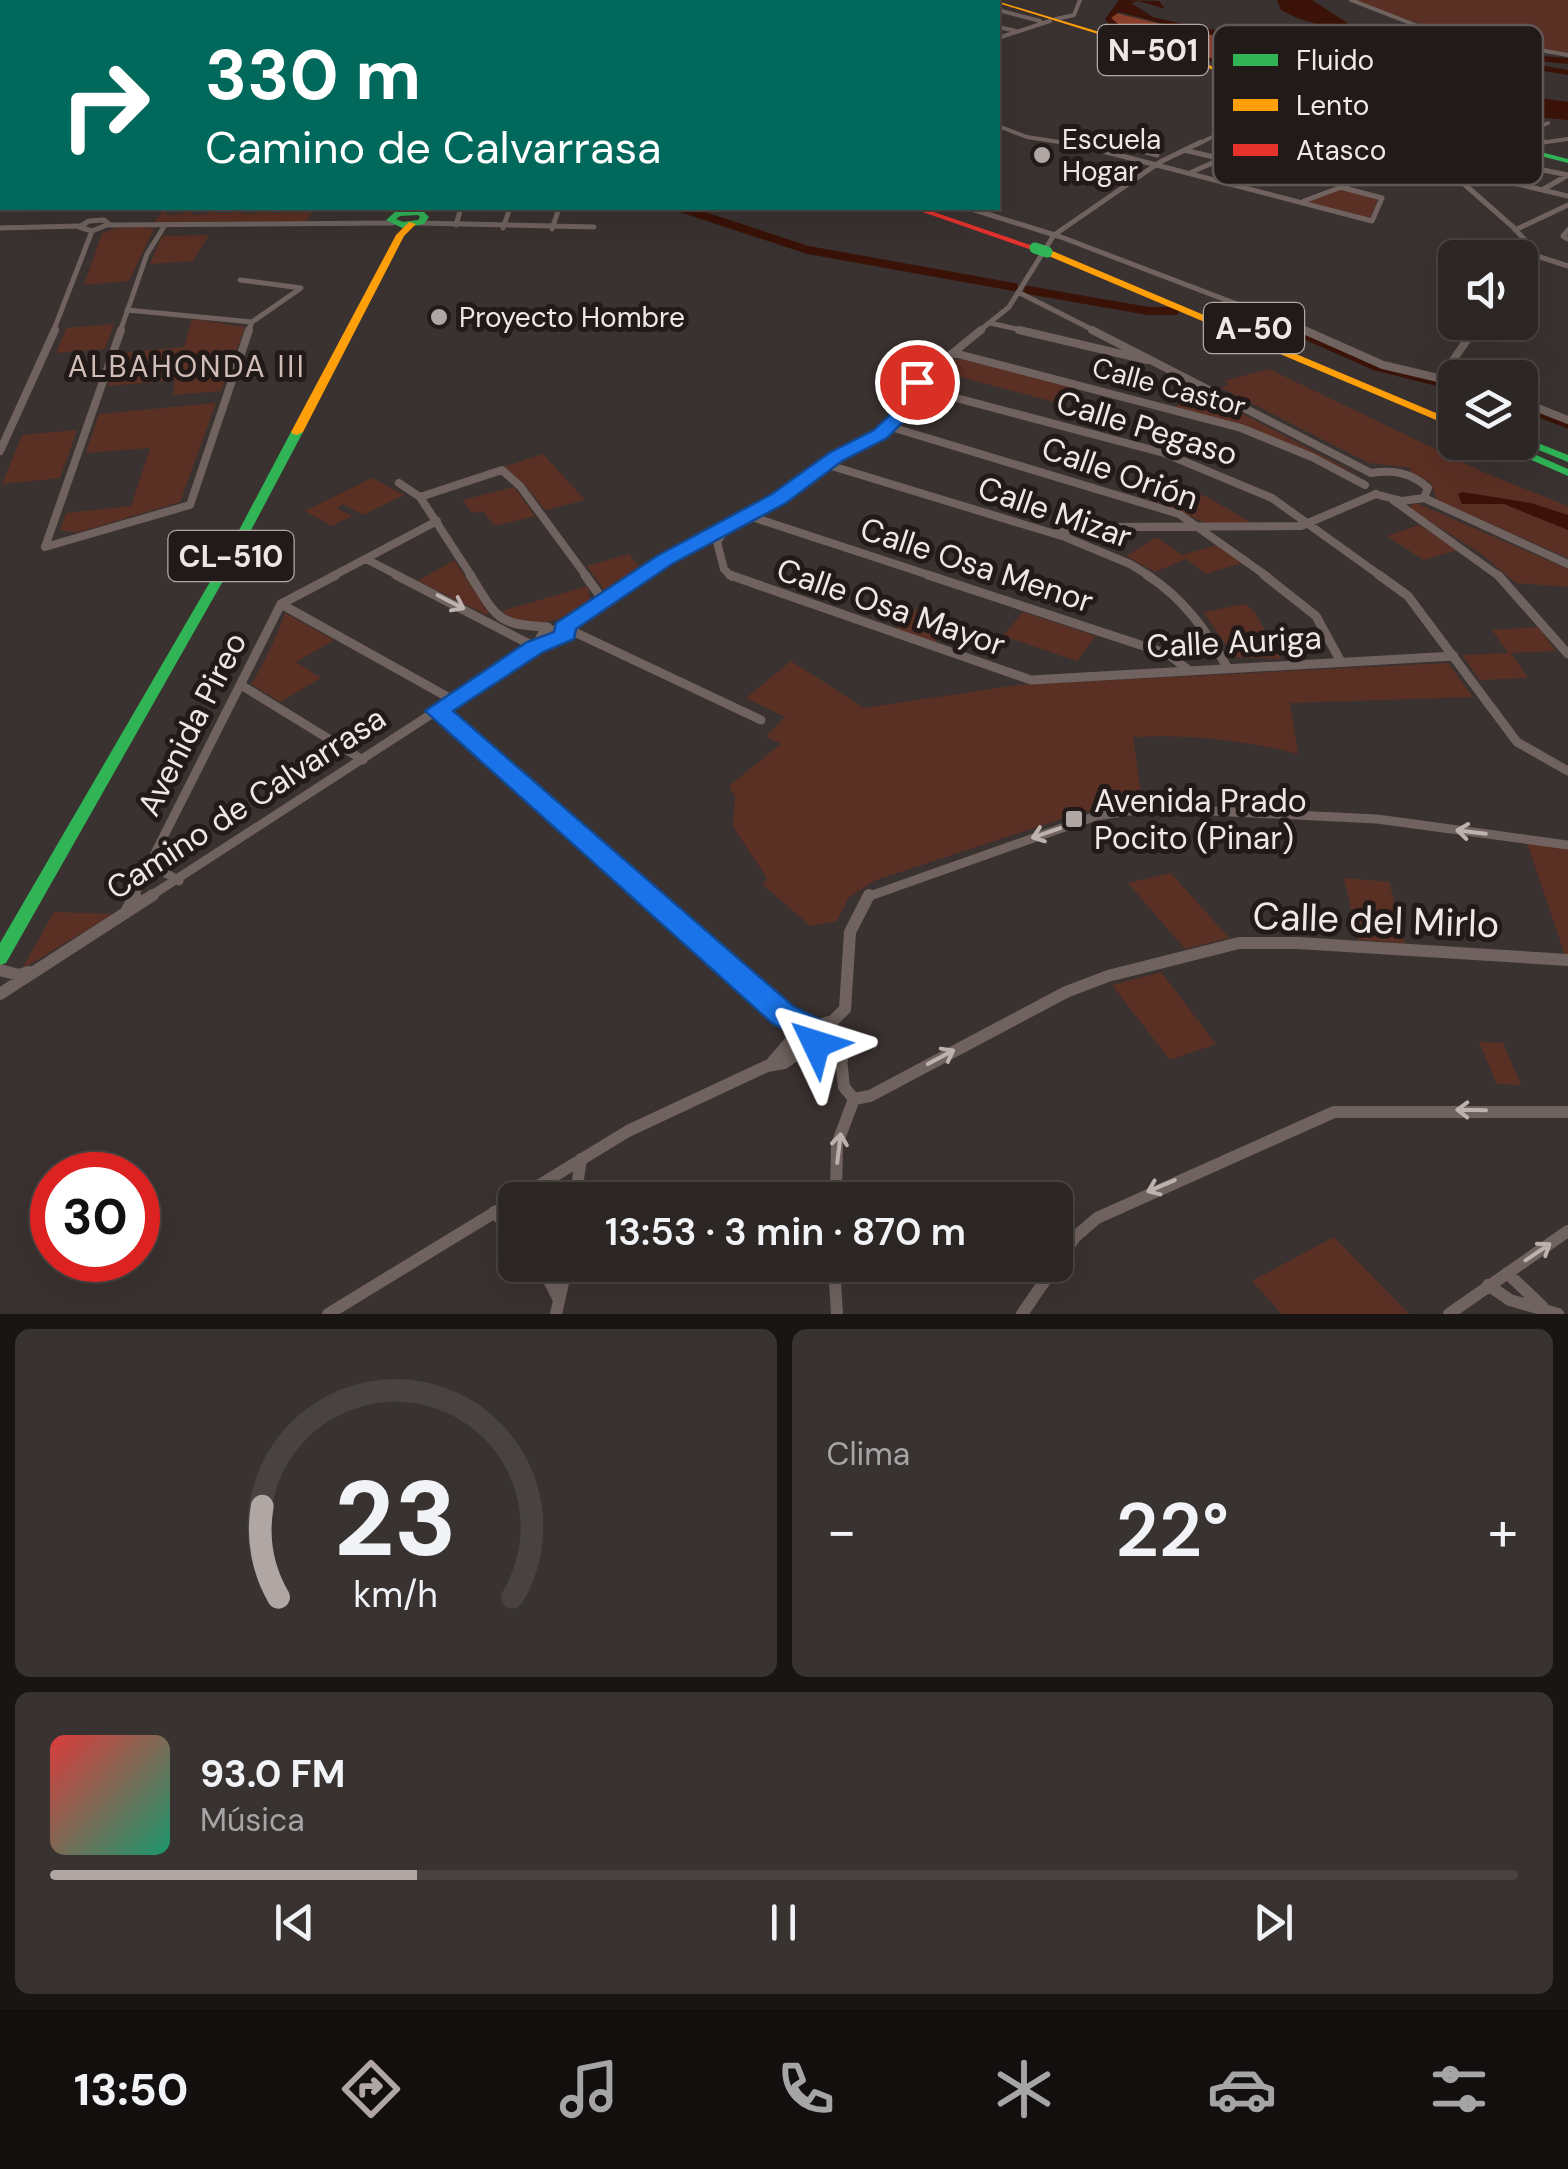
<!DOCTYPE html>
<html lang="es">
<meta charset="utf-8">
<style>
:root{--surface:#2c2624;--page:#383231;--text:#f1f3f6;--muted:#a6a5a6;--line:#484341;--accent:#b0a7a4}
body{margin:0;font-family:"DM Sans",sans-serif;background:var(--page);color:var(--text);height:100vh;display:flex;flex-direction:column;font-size:38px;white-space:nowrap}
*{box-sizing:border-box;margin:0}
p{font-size:32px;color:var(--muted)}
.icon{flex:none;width:55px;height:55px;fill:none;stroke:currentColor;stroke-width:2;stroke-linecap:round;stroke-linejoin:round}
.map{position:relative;height:1314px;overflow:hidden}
.sheet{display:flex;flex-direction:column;gap:15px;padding:15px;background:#181514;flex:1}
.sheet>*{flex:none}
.guide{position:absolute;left:0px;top:0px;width:1000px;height:210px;box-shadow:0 10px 40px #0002,0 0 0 2px var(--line);background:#00695c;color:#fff;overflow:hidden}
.fabs{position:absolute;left:1438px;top:240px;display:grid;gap:20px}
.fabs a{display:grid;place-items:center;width:100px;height:100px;border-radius:15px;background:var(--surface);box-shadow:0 10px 40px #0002,0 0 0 2px var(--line);font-size:50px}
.speed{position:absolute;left:30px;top:1152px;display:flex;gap:20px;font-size:50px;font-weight:700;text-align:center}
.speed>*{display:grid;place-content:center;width:130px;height:130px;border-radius:50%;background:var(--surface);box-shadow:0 10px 40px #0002,0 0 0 2px var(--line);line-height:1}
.speed .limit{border:15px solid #d22;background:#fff;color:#111}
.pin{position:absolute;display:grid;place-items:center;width:85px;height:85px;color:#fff;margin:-42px;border:5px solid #fff;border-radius:50%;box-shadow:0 2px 10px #0007}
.me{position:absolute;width:110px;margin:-55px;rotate:311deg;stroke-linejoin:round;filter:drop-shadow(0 0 8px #0008)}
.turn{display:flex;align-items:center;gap:35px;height:210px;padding:0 40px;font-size:45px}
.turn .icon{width:130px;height:130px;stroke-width:2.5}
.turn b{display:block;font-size:70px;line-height:85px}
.big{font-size:75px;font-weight:600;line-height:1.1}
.sheet .widget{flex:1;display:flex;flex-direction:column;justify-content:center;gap:15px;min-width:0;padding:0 35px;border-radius:15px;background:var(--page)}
.sheet .dial{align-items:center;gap:0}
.dial svg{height:260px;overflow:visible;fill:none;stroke:var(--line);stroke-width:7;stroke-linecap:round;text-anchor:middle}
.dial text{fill:var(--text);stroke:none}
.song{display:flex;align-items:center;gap:30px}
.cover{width:120px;height:120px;border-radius:15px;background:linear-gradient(135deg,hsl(0 70% 55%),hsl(160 70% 35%))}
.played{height:10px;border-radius:5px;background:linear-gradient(90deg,var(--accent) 25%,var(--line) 25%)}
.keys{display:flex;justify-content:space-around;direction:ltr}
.heat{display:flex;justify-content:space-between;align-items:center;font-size:55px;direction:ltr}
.sheet .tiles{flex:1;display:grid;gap:15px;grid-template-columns:1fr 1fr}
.widget:last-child{grid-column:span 2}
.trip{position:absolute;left:498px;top:1182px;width:575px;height:100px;border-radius:15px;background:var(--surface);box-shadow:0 10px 40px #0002,0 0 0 2px var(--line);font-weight:600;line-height:100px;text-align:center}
.menu{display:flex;height:160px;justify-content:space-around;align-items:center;background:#120f0e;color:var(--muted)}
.menu .icon{width:70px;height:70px}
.menu .current{color:var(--accent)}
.menu b{font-size:45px;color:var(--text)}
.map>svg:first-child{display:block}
</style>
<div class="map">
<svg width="1568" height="1314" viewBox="0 0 1568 1314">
<rect width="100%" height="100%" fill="#3a3230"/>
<path fill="#5b3024" d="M1356 0H1568V54C1495 41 1424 31 1356 0Z
M1342 189 1378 199 1370 218 1308 202Z
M165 208 166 215 183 214 188 208H193L191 215 208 214 213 208H218L214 213H234L238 208H243L242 214 259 213 263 208H268V213H284L288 208H293L290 213 310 212 314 208 307 221 154 222Z
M146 227 154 229 129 281 84 285 102 233 117 228Z
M209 235 193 261 150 264 162 236Z
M192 319 245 327 221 391 173 395 175 380 108 386 119 353 184 347Z
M114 324 105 349 56 353 66 328Z
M961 359 1073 388 1058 403 938 371 952 360Z
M1269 369 1483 472 1568 506V558L1437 500 1431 483 1409 471 1412 468 1369 463 1221 388 1229 384 1224 381Z
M1194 388 1359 475 1270 436 1176 407Z
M216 403 180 502 76 533 60 530 66 513 131 506 150 448 86 453 99 414Z
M77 430 60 478 2 484 22 435Z
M543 454 585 500 545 510 525 485 504 467Z
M372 478 404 495 363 515 343 504 337 508 352 516 332 526 305 511Z
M1167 481 1209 498 1254 524 1206 523 1148 498Z
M514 487 535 516 495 526 483 511 472 513 463 500Z
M1416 503 1568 569V587L1516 583 1483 555 1412 510 1410 506Z
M1419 525 1458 550 1424 560 1387 536Z
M1157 537 1182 555 1217 545 1241 563 1206 574 1186 559 1155 572 1126 556Z
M629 554 640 568 606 592 587 566Z
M454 560 488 612 487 615 418 581Z
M588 586 590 601C569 621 524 633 502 611Z
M1245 604 1254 611 1281 659 1234 657 1203 612Z
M918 607 956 620 934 643 896 630Z
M1023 612 1096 636 1077 661 1003 636Z
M285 613 334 640 296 662 321 678 280 702 251 684C257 678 285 619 285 613Z
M1538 627 1556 651 1511 653 1528 678 1480 680 1462 655 1508 653 1492 630Z
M791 661 864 708 1018 685 1448 663 1473 697 1290 703 1298 754C1242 740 1190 734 1133 737L1142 801 1083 812 876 880 849 897 837 921 811 926 763 885 767 878 733 827 735 797 729 786 781 744 766 736 785 717 746 698Z
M1527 843 1568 848V955H1565Z
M1171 873 1229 938 1185 949 1128 883Z
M1344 878 1389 882 1405 943 1358 940Z
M54 912 113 914 22 969Z
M1161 972 1216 1044 1170 1060 1112 985Z
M1479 1042 1503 1043 1521 1085 1497 1084Z
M1334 1237 1409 1314H1282L1252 1281Z"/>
<path fill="#8a3f2a" d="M1115 13 1198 33 1299 48 1320 56 1324 66 1337 70C1319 71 1301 66 1282 64 1225 60 1155 59 1111 18Z"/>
<path fill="#3a1207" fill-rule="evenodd" d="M1119 0 1159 1 1165 9 1139 1 1131 3 1153 17 1196 27 1313 44 1353 72 1568 102V120C1476 113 1389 86 1298 72 1255 65 1128 61 1105 19ZM1119 12 1198 33 1299 48 1320 56 1324 66 1336 70C1318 71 1299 65 1281 64 1226 60 1153 59 1111 18Z
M1277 0H1312L1352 26 1430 47 1568 58V64L1486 56 1568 70V75L1376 43 1297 18 1281 10Z
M1462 492 1531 503 1568 515V530L1504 504H1462L1458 494Z"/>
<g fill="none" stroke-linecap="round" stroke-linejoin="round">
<path stroke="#3a1207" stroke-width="2.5" d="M343 0 357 2
M445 2H497"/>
<path stroke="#3a1207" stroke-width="8" d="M680 208 808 250 1014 287
M1028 290 1148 311H1175
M1230 311 1261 315 1300 332"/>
<path stroke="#3a1207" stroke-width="9" d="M1294 330 1375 366 1455 386
M1520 405 1568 424"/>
<path stroke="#70635f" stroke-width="4" d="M664 0H671
M1351 0 1428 30 1568 55
M998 10 1040 21
M1056 19 1074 15 1080 0
M998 27 1016 31
M998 38 1050 21
M1256 81 1287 73 1324 80
M1350 87 1336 95 1379 97 1394 103
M1284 90 1296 82 1316 83
M1299 91 1336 95
M1390 103 1448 126
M1364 108 1391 103
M1242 114C1294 88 1302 108 1346 129 1366 139 1395 140 1417 144
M1245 115 1265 118 1286 102
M1295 117 1301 122 1286 121Z
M1465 121 1545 142
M1300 122 1365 142
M1237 124 1311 145
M998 126 1027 137 1078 145
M1353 130 1392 116
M1465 134 1511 117
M1520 135 1548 123
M1378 136 1412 122
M1424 144 1441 131
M1196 145 1235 126 1242 115 1239 101 1257 87
M1253 145 1278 134
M1356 145 1364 142
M1525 145 1568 139"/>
<path stroke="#70635f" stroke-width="5" d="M1068 142 1372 221 1382 198 1340 187
M1302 142 1357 158 1455 174
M1408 142 1417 144
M1517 146 1544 142
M1422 147 1513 227 1525 240 1528 253
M1429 147 1568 175
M1184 150 1278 172
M1109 153 1123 146 1157 155
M1437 156 1504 168
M1450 168 1568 196
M1192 172 1259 142
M1243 184 1363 142
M1542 190 1568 175
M1304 201 1387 170 1394 161
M968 208 1061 237 1310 332
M0 209 31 208
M104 220 109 224 92 231 79 227 89 221Z
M418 223 594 227
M109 225 393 223
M456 225 461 208
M0 228 79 226
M503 228 510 208
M552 229 559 208
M1515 230 1568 205
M1568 230 1563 236 1568 239
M1528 253 1568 266
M240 280 301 288 252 322
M1018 292 1097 332
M127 310 252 322
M990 323 1030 332
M53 332 92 231
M120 332 147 254 165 225
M248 332 252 322
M978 332 1009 307 1054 235 1160 162 1201 142
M1473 332 1480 322"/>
<path stroke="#70635f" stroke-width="8" d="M1019 330 1147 360
M1092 330 1371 473
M1304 330 1383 365 1455 382
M954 353 1241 428 1312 457 1365 485
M918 369 936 367
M1440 379 1474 330
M900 383 1164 453 1272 498 1382 577
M1520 401 1568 420
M891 427 1179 514 1268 577
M0 451 55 330
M825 464 1065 537 1130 564 1151 577
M1371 473C1393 470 1411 472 1428 488L1424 498
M399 483 420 497 472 577
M1375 494 1402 501 1424 498
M420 497 502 470 520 486 587 577
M1424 498 1568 564
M1393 500 1500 577
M749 516 935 577
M725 530 717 542 724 569 732 577
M1058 533 1083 527 1301 526 1376 494
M45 547 121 330
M45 547 190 505 249 330
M366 559 401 577
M331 577 437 521
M638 577 779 498 813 471 891 427 917 382 981 330"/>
<path stroke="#70635f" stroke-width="9" d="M396 575 535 647
M470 575C497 617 495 625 548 627
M585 575 603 600
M730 575 1031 680 1454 656
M928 575 1168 654 1187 669
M1147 575C1183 598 1206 630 1227 667
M1264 575 1316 616 1341 662
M1379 575 1408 596 1517 742 1568 771
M1498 575 1568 654
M281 604 453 700
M564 627 642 575
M568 629 761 720
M568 629 556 641 535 647 544 631Z
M241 685 363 760
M437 711 652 897
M149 863 179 881
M133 897 281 604 336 575
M149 897 535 647
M867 897 1096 816 1149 808 1377 819 1568 845"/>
<path stroke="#70635f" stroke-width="12" d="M649 895 801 1027
M126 912 135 895
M0 970 19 975 29 972
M0 994 153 895
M790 1033 833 1021 845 1009 850 932 869 895
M817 1035 840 1049 844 1087 854 1099
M789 1043 796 1050H810L817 1044 816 1034
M810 1050 827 1051 842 1060
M770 1065 789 1043
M854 1099 870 1096 1066 992 1108 976 1239 943H1298L1568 960
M575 1200 581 1159
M836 1200 837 1144 854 1099
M494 1212 515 1234
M541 1265 558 1298
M834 1265 837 1314
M1507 1273 1542 1306
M1488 1285 1510 1300 1558 1314
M328 1314 628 1131 767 1066 784 1063 801 1051
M556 1314 567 1265
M1022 1314 1075 1237 1097 1218 1334 1112H1568
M1449 1314 1568 1231"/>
<path fill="#30b455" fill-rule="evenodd" d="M145 0H151L152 2H146Z
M499 0H505L504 2H498Z
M1397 115 1568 159V163L1394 119 1393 117Z
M412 208H420L429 217 424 224 402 228 386 220 395 212 414 211ZM418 215 420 217 418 220 403 222 396 219 400 216Z
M297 429 303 432 240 551 6 963 0 965V943L228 551 291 432Z
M1520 436 1568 455V462L1519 442Z
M1490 442H1506L1568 469V476Z"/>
<path fill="#ff9f0a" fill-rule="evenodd" d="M995 2H1000L1314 97 1401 117 1397 119 1311 100Z
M409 222 416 224 404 236 303 432 297 435 293 434 291 432 396 235Z
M1044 250H1050L1455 421V428L1044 254Z"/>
<path fill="#e5322d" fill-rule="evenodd" d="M518 0H524L523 2H517Z
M911 208H922L1039 248 1032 250Z"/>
<path stroke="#30b455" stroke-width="11" d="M1035 248 1047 252"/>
</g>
<defs><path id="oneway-shaft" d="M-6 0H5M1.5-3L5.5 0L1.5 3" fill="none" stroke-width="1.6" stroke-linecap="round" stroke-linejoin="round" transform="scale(2.5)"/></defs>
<g stroke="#bdb2ae">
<use href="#oneway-shaft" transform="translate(451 602) rotate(27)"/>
<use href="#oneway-shaft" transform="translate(1471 832) rotate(-173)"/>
<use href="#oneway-shaft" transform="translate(1046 833) rotate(161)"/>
<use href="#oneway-shaft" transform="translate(941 1057) rotate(-28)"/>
<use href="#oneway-shaft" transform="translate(1471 1110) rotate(-179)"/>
<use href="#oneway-shaft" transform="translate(839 1148) rotate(-83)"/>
<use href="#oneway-shaft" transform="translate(1161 1186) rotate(157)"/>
<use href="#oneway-shaft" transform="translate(1538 1252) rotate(-34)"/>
</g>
<path fill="#1a73e8" stroke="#114b97" stroke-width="2.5" d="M917 377 926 382 902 423 887 438 842 461 786 503 672 564 576 629 574 639 543 652 453 711 793 1006 824 1022 832 1044 827 1052 816 1056 806 1052 800 1038 772 1023 425 711 527 642 554 632 556 623 657 556 772 494 829 453 874 430 889 416 911 379Z"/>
<g fill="#b0a7a4" stroke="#211a18" stroke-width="4">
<circle cx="1042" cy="155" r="10"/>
<circle cx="439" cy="317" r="10"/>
<rect x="1064" y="809" width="20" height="20" rx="5"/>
</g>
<g text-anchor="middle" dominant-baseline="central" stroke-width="10" stroke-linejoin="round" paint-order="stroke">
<g font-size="28" fill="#f0e6e3" stroke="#211a18" text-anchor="start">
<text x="1062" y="139">Escuela<tspan x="1062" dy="32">Hogar</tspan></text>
<text x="459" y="317">Proyecto Hombre</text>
</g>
<g font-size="28" fill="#f0e6e3" stroke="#211a18">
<text transform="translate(1169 387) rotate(15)">Calle Castor</text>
</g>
<g fill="#211a18" stroke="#b2a9a6" stroke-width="2.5">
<rect x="1098" y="25" width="110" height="50" rx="8"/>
<rect x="1204" y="303" width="100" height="50" rx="8"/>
<rect x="168.5" y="531" width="125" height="50" rx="8"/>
</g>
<g font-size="30" font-weight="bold" fill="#f0e6e3">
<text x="1153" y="50">N-501</text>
<text x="1254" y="328">A-50</text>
<text x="231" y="556">CL-510</text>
</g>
<g font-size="30" letter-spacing="2.5" fill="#d1bdb8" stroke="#211a18">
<text x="187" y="366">ALBAHONDA III</text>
</g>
<g font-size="32" fill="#f0e6e3" stroke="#211a18">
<text transform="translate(1147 428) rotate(17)">Calle Pegaso</text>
<text transform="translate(1120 473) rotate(19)">Calle Orión</text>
<text transform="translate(1055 512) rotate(19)">Calle Mizar</text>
<text transform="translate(977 565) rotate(18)">Calle Osa Menor</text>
<text transform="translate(891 607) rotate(19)">Calle Osa Mayor</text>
<text transform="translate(1234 642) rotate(-3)">Calle Auriga</text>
<text transform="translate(192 724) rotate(-63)">Avenida Pireo</text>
<text transform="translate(246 803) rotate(-33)">Camino de Calvarrasa</text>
</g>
<g font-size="32" fill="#f0e6e3" stroke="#211a18" text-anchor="start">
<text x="1094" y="801">Avenida Prado<tspan x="1094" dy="37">Pocito (Pinar)</tspan></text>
</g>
<g font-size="38" fill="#f0e6e3" stroke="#211a18">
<text transform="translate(1376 920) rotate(2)">Calle del Mirlo</text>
</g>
</g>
<rect x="1213" y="25" width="330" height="160" rx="15" fill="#211a18" stroke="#5f5755" stroke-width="2.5"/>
<rect x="1233" y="54" width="45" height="12" fill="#30b455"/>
<rect x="1233" y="99" width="45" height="12" fill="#ff9f0a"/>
<rect x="1233" y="144" width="45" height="12" fill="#e5322d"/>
<g font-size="28" fill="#f0e6e3">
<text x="1296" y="70">Fluido</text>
<text x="1296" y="115">Lento</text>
<text x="1296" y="160">Atasco</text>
</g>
</svg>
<div class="fabs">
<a><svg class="icon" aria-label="sound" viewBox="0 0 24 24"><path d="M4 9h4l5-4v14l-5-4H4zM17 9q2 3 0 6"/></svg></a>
<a><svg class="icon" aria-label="layers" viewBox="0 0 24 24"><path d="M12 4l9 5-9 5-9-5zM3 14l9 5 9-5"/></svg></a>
</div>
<div class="speed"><div class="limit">30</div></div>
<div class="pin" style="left:917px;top:382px;background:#d93025"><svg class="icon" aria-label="arrive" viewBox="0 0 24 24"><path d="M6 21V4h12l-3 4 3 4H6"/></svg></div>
<svg class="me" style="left:816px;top:1044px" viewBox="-20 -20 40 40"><path d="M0-17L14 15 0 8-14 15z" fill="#1a73e8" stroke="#fff" stroke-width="4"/></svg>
<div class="trip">13:53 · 3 min · 870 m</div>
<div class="guide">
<div class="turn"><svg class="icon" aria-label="right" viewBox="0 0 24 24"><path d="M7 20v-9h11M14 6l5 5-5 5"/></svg><div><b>330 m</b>Camino de Calvarrasa</div></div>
</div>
</div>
<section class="sheet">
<div class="tiles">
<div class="widget dial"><svg viewBox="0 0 100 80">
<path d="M14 69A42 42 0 1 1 86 69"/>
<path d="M14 69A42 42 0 0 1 9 41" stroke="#b0a7a4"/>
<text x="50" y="56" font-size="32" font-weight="700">23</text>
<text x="50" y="72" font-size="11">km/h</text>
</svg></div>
<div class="widget"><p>Clima</p>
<div class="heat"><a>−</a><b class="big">22°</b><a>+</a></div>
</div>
<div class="widget">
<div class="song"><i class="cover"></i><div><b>93.0 FM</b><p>Música</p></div></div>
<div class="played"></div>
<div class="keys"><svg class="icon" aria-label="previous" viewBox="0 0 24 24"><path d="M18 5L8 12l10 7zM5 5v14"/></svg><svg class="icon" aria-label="pause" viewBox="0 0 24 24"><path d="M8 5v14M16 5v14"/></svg><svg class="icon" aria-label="next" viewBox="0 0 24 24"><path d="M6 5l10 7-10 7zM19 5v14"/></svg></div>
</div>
</div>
</section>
<nav class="menu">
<b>13:50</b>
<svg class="icon current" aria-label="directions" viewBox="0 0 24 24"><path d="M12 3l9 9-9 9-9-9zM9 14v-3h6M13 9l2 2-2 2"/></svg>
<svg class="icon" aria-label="music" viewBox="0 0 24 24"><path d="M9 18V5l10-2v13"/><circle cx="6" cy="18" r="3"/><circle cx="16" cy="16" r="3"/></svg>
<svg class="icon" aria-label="phone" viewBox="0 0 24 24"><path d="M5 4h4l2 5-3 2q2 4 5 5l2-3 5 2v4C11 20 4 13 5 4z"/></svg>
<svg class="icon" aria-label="climate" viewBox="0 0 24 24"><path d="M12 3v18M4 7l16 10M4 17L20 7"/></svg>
<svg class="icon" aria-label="car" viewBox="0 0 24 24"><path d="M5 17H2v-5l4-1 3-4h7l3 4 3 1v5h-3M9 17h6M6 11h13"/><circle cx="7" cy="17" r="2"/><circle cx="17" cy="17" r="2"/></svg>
<svg class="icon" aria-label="filters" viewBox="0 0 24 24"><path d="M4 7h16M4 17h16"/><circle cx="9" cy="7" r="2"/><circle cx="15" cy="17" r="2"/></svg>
</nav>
